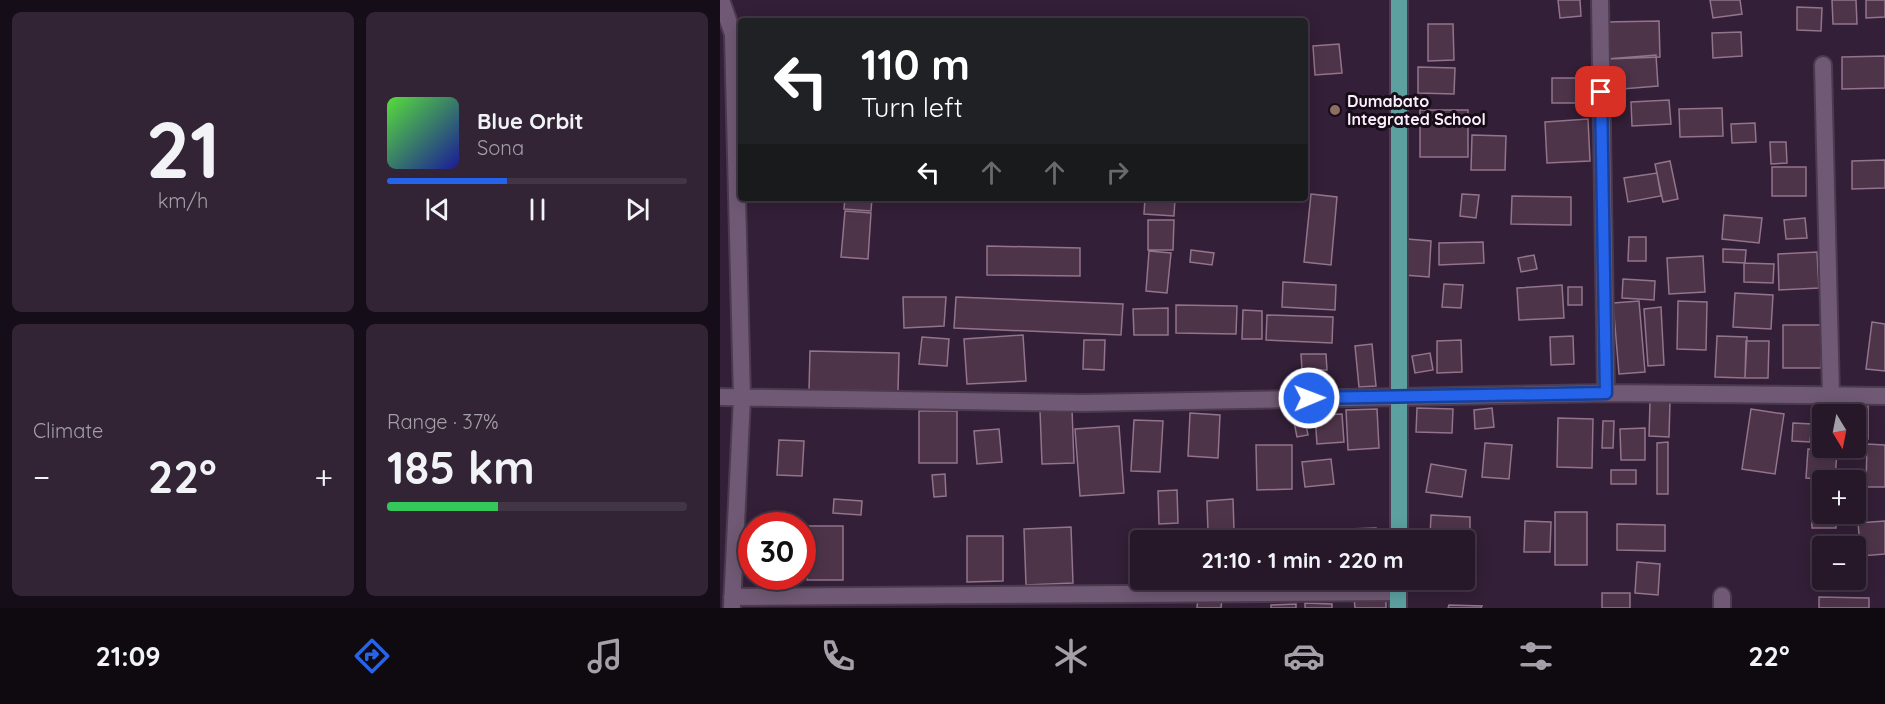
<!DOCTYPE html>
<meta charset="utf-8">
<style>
:root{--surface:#261729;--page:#322435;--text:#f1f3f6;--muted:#a49fa8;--line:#423646;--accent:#2563eb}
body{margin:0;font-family:Quicksand,sans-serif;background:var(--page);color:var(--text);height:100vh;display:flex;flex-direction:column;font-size:22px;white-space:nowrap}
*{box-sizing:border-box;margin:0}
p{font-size:20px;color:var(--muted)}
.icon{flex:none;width:33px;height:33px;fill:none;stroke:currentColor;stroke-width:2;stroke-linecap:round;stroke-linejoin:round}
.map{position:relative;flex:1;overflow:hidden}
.details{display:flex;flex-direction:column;gap:12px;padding:12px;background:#150d17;width:720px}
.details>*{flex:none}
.banner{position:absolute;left:18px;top:18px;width:570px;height:183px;border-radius:6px;box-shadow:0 3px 15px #0003,0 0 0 2px var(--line);background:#202124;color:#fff;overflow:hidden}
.needle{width:39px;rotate:170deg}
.buttons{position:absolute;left:1092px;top:404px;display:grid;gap:12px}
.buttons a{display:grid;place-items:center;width:54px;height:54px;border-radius:6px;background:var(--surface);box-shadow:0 3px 15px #0003,0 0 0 2px var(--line);font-size:30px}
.speed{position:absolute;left:18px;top:512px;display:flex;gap:12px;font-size:30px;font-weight:700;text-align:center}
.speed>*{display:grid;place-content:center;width:78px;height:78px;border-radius:50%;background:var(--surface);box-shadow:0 3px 15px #0003,0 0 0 2px var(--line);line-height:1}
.speed .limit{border:9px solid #d22;background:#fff;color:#111}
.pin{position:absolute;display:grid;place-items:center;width:51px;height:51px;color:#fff;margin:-26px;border-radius:12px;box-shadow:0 3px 9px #0006}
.me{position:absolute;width:66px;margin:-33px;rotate:89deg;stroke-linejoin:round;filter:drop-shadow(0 0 4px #0008)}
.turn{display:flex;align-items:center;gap:21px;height:126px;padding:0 24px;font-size:27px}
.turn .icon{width:78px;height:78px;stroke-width:2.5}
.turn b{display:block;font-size:42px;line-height:51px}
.lanes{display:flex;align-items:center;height:57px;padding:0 24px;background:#0003;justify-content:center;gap:30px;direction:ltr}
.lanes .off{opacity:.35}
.big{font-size:45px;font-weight:700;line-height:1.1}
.details .card{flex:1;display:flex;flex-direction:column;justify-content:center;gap:9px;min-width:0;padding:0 21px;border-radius:9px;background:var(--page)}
.details .dial{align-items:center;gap:0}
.dial b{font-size:78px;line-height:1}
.song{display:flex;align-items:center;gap:18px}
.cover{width:72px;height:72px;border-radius:9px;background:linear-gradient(135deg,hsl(110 70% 55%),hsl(240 70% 35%))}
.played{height:6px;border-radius:3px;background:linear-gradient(90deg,var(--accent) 40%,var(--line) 40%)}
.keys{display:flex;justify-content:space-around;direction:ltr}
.heat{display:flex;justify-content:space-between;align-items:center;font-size:33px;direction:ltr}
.charge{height:9px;border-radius:4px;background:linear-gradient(90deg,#34c759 37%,var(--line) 0)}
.details .tiles{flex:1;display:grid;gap:12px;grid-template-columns:repeat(2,1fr)}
.trip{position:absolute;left:410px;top:530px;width:345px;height:60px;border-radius:6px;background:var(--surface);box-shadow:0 3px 15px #0003,0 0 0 2px var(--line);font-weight:700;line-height:60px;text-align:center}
.dock{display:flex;height:96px;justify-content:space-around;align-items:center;background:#0f0910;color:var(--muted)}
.dock .icon{width:42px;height:42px}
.dock .current{color:var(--accent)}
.dock b{font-size:27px;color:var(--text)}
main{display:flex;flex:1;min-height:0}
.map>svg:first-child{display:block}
</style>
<main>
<section class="details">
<div class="tiles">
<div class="card dial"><b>21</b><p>km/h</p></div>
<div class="card">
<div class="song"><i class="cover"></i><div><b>Blue Orbit</b><p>Sona</p></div></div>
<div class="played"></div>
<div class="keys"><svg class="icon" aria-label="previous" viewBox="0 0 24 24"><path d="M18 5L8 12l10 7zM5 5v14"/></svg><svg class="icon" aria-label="pause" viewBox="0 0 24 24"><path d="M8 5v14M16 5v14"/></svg><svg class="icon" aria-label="next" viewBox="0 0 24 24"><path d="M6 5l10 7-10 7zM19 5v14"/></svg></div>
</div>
<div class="card"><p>Climate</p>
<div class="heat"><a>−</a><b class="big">22°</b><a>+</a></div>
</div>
<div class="card"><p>Range · 37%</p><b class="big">185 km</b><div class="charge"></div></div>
</div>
</section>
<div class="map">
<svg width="1165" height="608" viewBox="0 0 1165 608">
<rect width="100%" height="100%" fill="#331f37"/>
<path fill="#4e3449" stroke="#92748c" stroke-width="1.5" d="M838 0H860L861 16 840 18Z
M990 0H1020L1022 14 993 18Z
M1112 0H1136L1137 24H1113Z
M1146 0H1165V17L1146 18Z
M1077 7 1102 8 1101 31 1077 30Z
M939 21 940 57 886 59 885 22Z
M708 24H733L734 60 708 61Z
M1021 32 1022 56 993 58 992 33Z
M619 44 622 73 595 75 593 46Z
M936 55 938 86 890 90 887 59Z
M1165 56V88L1122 89V57Z
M698 67 735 68 734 94 698 93Z
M832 78H857L858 103H832Z
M949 100 951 124 912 126 911 102Z
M1002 108 1003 136 960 137 959 109Z
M700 110H748V157H700Z
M868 119 870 161 827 163 825 122Z
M1035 123 1036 142 1012 143 1011 124Z
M752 135 786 136 785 170H751Z
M1050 142H1066L1067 163 1051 164Z
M1165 160V188L1132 189V161Z
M950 161 958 199 943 202 935 164Z
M1052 167H1086V196H1052Z
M937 173 941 196 908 202 904 178Z
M591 194 617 197 611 265 584 262Z
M742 194 759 195 756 218 740 216Z
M792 196 851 197V225L791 224Z
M125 198H152L151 211 124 209Z
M425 198H455L454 216 424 214Z
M125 211 151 213 148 259 121 257Z
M1004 215 1042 218 1039 243 1002 239Z
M1085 218 1087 238 1066 239 1064 220Z
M428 220H454L453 250H428Z
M909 237H926V261H908Z
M687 239 711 241 709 277 684 275Z
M763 242 764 263 719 265V243Z
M267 246 360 248V276L267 275Z
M1003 249 1026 250 1025 263 1003 262Z
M471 250 494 253 492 265 470 262Z
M429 251 451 253 447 293 426 291Z
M1097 252 1099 288 1059 290 1058 254Z
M814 255 817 269 801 272 798 258Z
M983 256 985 292 949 294 947 258Z
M1024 263 1054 264 1053 283 1024 282Z
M903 279 935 281 934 300 902 298Z
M563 282 616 285 615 310 562 307Z
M724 284 743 285 741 308 722 307Z
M842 285 844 318 799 320 797 288Z
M848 287H862V305H848Z
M1015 293 1053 295 1051 329 1013 327Z
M183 297H226L224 326 184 328Z
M236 297 403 304 401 335 234 328Z
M919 301 925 372 899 374 893 303Z
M958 301 987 302 986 350 957 349Z
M456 305 517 306 516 334 456 333Z
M941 307 944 365 928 366 924 309Z
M448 308V335H414L413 309Z
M523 310 542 311V339H522Z
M547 315 613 317 612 343 546 340Z
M1152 322 1165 324V371L1146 369Z
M1063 325H1101V368H1063Z
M303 335 306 381 247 384 244 339Z
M853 336 854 364 831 365 830 337Z
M997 336 1027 337 1025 378 995 377Z
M202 337 229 339 227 366 199 364Z
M364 340H385L384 370 363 369Z
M741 340 742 372 717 373V341Z
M1026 341H1049L1048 378H1025Z
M652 344 656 386 639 387 635 346Z
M90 351 179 353 178 391 89 390Z
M710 353 713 370 695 373 692 356Z
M581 354H606L607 370H582Z
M930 402H950L949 437 929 436Z
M1116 405 1148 406V439H1136V414H1116Z
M697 408 733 409 732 433 696 432Z
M772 408 774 427 755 429 754 410Z
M352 409 354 463 322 464 320 410Z
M657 409 659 448 628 450 626 410Z
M1031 409 1064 414 1055 474 1022 469Z
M199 411H237V463H199Z
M470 413 500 415 498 458 468 456Z
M622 414 624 442 597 444 595 415Z
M584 415 588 435 577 437 573 417Z
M838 418 873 419 872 468 837 467Z
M414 420 443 421 440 472 411 471Z
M883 421H894L893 448H882Z
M1073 423 1092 424 1090 442 1072 441Z
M399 426 404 493 360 496 355 429Z
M925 428V460H901L900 429Z
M279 429 282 462 257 464 254 431Z
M59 440 84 441 82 476 57 475Z
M948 442V494H937V443Z
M765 443 792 445 789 479 762 477Z
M1147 444 1165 445V487H1146Z
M536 445H572V489L537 490Z
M1088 449 1117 451 1115 480 1086 478Z
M611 459 614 484 585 487 582 462Z
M711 464 746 470 742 497 706 492Z
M891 470H916V484H891Z
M225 474 226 496 214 497 212 475Z
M1091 488H1102V513H1115L1116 528H1092Z
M457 490 458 523 439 524 438 491Z
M114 499 142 501 141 515 113 513Z
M513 499 514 530 488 531 487 501Z
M835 512H867V565H835Z
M711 515 750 517V538L710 537Z
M805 521 831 522 830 552H804Z
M1165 521V554L1141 556 1138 523Z
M897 524 945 525V551L897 550Z
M87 526H123V580H87Z
M351 527 353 583 306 585 304 529Z
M656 528V540H628V529Z
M522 531 559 533V540H521Z
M458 533V540H420V579L460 580 413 582 411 535Z
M247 536H283V581L247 582Z
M1102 559V579L1116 580 1096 581V560Z
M917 562 940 564 938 595 915 593Z
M709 579H737V589L708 587Z
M882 593H910V608H882Z
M478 597 502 598 501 608H477Z
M1099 597 1149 598V608H1099Z
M634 598H666V608H635Z
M585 603 612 604V608H585Z
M576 604V608H551V605Z
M729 605 762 606 761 608H728Z"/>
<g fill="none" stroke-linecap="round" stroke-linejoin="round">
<defs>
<path id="minor" d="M1 0 13 34 22 398 12 606
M880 0 886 393
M1103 65 1111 395
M0 397 363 403 886 393 1165 396
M12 597 678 592
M1002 608V596"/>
<path id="primary" d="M679 540V0
M678 608V579"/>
</defs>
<use href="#minor" stroke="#4c3b4f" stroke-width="20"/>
<use href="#primary" stroke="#4c3b4f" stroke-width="20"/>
<use href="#minor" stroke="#705974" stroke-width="16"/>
<use href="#primary" stroke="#5da0a0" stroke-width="16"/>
</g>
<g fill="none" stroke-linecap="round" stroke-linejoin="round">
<defs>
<path id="route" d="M589 398 886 393 881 92"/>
</defs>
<use href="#route" stroke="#184099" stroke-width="15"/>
<use href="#route" stroke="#2563eb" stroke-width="10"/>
</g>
<circle fill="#8d6e63" stroke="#160d17" stroke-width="2" cx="615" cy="110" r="6"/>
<g text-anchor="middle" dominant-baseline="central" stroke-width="6" stroke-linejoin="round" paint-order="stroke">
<g font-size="16" font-weight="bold" fill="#fceefe" stroke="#160d17" text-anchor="start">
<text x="627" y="101">Dumabato<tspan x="627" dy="18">Integrated School</tspan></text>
</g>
</g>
</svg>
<div class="buttons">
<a><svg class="needle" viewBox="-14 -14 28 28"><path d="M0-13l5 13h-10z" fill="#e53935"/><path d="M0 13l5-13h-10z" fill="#a49fa8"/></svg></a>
<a>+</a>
<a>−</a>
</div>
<div class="speed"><div class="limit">30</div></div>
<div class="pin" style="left:881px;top:92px;background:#d93025"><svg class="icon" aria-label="arrive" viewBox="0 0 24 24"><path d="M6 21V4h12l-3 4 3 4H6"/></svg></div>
<svg class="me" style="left:589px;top:398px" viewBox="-20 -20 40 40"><circle r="17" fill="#2563eb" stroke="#fff" stroke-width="3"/><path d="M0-11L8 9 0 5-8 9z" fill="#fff"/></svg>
<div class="trip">21:10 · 1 min · 220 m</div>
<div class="banner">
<div class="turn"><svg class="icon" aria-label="left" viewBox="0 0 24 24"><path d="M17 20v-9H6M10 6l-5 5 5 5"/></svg><div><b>110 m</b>Turn left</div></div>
<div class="lanes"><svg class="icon" aria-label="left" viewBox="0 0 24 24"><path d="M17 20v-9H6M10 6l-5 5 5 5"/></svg><svg class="icon off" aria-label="ahead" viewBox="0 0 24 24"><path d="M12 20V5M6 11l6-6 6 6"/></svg><svg class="icon off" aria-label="ahead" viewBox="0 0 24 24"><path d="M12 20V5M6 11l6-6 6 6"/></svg><svg class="icon off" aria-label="right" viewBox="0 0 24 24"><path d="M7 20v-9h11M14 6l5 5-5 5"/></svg></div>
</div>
</div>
</main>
<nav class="dock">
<b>21:09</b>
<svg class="icon current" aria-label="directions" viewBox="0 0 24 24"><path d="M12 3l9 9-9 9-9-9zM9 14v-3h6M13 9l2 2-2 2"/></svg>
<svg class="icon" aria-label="music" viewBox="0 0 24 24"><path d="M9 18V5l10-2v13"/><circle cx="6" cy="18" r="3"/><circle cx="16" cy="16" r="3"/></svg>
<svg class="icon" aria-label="phone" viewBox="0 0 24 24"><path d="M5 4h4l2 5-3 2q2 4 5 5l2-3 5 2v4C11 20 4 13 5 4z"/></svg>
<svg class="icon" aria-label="climate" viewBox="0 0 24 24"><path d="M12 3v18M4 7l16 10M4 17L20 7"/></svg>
<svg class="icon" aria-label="car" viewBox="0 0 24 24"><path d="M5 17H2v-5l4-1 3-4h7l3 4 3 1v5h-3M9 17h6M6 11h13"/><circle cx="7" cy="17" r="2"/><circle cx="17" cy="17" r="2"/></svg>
<svg class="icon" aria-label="filters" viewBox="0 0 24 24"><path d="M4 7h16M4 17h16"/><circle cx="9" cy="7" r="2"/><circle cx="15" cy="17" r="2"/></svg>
<b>22°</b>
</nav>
